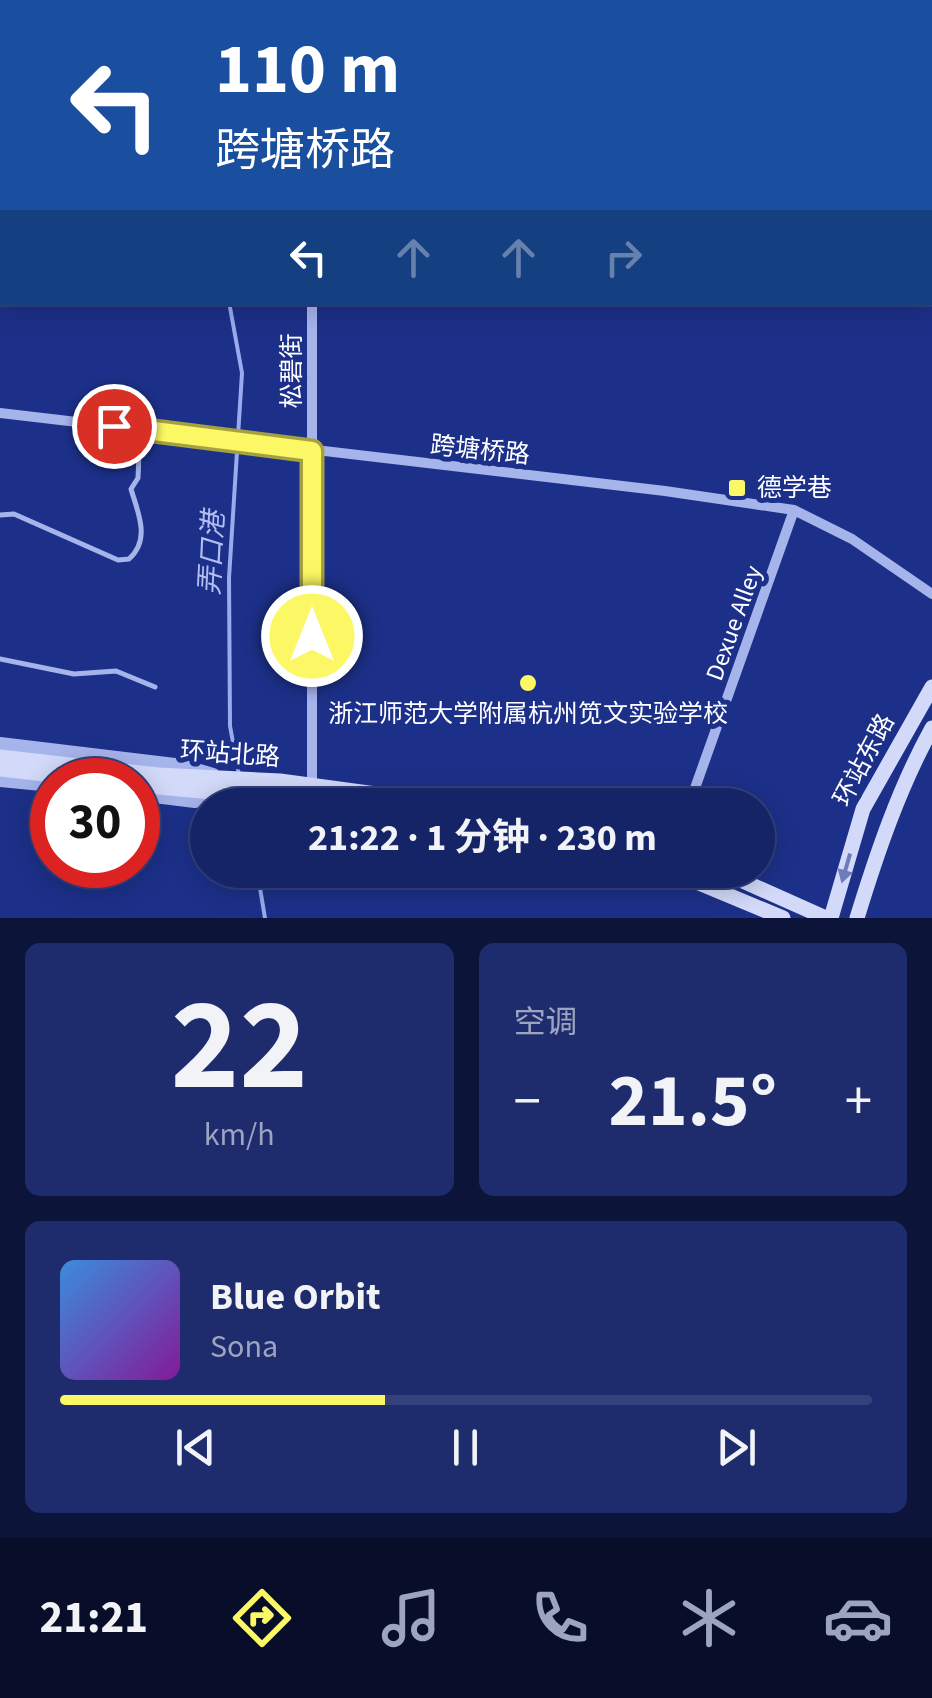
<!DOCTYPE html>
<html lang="zh">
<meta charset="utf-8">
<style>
:root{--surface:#152467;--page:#1e2c6d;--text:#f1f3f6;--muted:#9da4c0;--line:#34417b;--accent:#fcf764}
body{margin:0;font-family:"Source Sans 3","Noto Sans SC",sans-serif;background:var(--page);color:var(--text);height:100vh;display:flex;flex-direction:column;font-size:38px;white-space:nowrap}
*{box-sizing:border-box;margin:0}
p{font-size:32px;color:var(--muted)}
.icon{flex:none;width:55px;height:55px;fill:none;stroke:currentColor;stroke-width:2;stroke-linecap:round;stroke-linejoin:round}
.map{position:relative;height:918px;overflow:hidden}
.drawer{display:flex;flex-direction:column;gap:25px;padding:25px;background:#0c1439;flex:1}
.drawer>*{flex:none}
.guide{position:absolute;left:0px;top:0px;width:932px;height:305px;box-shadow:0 5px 25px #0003,0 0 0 2px var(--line);background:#1a4fa0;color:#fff;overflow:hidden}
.speed{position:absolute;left:30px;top:758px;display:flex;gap:20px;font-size:50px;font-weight:700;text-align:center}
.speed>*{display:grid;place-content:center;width:130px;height:130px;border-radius:50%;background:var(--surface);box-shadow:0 5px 25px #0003,0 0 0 2px var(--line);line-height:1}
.speed .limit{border:15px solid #d22;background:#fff;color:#111}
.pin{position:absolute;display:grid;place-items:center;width:85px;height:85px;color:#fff;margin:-42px;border:5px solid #fff;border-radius:50%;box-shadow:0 2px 10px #0007}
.me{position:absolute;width:110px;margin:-55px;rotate:0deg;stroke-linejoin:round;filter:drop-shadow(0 0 8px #0008)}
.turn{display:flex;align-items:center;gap:35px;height:210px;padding:0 50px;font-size:45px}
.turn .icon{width:130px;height:130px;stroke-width:2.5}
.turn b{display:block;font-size:70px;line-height:85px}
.lanes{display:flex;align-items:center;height:95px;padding:0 50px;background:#0003;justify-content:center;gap:50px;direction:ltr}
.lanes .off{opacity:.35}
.big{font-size:75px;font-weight:700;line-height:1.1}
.drawer .card{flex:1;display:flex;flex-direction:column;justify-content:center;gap:15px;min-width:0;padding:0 35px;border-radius:15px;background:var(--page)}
.drawer .dial{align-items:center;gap:0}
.dial b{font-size:130px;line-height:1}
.song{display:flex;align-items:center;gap:30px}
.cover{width:120px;height:120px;border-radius:15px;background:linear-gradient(135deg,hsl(210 70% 55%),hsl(290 70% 35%))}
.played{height:10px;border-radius:5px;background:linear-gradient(90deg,var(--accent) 40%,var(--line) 40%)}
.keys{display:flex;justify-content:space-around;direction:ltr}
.heat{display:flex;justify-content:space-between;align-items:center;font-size:55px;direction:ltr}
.drawer .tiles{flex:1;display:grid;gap:25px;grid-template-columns:1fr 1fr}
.card:last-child{grid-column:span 2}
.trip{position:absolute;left:190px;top:788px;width:585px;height:100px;border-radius:50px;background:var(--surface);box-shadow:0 5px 25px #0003,0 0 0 2px var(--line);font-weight:700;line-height:100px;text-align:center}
.dock{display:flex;height:160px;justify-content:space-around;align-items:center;background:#080e29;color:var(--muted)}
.dock .icon{width:70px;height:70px}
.dock .selected{color:var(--accent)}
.dock b{font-size:45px;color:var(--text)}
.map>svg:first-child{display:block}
</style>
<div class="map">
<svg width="932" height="918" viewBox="0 0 932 918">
<rect width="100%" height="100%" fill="#1c3089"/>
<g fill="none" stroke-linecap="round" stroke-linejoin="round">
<path stroke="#99abee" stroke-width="4" d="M209 0 210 2
M930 228 932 230
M229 302 242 373 229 578 230 726 239 775
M257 870 265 918"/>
<path stroke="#a6b4ec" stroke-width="5" d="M0 515 14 514 118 560 129 559C151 539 138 513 131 489L138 478 140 429
M0 659 74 674 116 671 155 687"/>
<path stroke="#a6b4ec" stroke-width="10" d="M0 413 665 491 794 510 852 539 932 594
M312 788V302
M689 805 794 510"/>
<path stroke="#a6b4ec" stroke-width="14" d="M0 744 183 766 213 775
M0 780 52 785
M138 794 195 801 221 794"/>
<path stroke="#d2d9f9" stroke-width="15" d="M806 2 820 0
M0 19 2 20
M0 71H2
M0 757 158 775 280 781 457 805
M0 769 98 780
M138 785 347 805
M668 870 783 918
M718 870 826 918
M831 918 863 809 932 687
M857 918C877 853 899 788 932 728"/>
<path stroke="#ebeeff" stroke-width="18" d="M839 0 841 2
M919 0 921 2
M781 2 785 0
M930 11 932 13
M0 37H2
M0 54 2 55
M930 90 932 92"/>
<path stroke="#f5f6ff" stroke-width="18" d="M860 0 862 2
M889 0 891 2
M930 40 932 42
M930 68 932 70"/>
</g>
<defs><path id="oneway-solid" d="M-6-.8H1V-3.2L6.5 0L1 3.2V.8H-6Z" transform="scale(2.5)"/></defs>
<use fill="#6e7cbb" href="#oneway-solid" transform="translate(846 868) rotate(106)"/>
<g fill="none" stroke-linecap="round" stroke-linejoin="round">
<defs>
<path id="route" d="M114 426 312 451V636"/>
</defs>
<use href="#route" stroke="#a4a141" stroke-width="25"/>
<use href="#route" stroke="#fcf764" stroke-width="18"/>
</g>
<g fill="#fcf764" stroke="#1c3089" stroke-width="4">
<rect x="727" y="478" width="20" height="20" rx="5"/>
<circle cx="528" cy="683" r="10"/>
</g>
<g text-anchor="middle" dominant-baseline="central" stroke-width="10" stroke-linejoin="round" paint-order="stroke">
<g font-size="25" fill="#fff" stroke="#1c3089">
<text transform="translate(292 371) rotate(-90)">松碧街</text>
<text transform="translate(480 450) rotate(6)">跨塘桥路</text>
<text transform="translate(734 623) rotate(-70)">Dexue Alley</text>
<text transform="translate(230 754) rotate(4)">环站北路</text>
<text transform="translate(864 760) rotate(-62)">环站东路</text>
</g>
<g font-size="25" fill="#fff" stroke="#1c3089" text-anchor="start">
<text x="757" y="488">德学巷</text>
<text x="528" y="714" text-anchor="middle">浙江师范大学附属杭州笕文实验学校</text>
</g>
<g font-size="28" font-style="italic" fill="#b2bff3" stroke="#1c3089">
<text transform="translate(212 553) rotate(-87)">弄口港</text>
</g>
</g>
</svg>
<div class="speed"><div class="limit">30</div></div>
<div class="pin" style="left:114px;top:426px;background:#d93025"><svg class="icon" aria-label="arrive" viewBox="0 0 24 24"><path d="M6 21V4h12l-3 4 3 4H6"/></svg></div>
<svg class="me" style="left:312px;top:636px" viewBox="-20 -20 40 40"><circle r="17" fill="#fcf764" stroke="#fff" stroke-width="3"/><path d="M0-11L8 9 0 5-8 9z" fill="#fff"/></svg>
<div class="trip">21:22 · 1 分钟 · 230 m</div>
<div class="guide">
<div class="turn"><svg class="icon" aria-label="left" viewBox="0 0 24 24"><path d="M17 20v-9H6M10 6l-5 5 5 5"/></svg><div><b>110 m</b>跨塘桥路</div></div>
<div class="lanes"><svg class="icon" aria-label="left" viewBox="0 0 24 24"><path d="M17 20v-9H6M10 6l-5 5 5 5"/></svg><svg class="icon off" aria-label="ahead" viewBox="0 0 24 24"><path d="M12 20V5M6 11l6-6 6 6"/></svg><svg class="icon off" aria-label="ahead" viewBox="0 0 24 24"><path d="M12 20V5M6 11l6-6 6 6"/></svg><svg class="icon off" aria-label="right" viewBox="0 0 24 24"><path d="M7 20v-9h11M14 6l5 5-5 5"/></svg></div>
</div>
</div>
<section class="drawer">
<div class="tiles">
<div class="card dial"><b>22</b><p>km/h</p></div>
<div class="card"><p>空调</p>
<div class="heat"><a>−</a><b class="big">21.5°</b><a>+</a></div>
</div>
<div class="card">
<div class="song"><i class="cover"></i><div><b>Blue Orbit</b><p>Sona</p></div></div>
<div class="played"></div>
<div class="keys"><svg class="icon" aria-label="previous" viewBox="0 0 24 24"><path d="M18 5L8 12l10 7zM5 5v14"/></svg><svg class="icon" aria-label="pause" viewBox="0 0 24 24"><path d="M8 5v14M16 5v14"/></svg><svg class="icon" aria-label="next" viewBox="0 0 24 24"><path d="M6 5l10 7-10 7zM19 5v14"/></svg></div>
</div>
</div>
</section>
<nav class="dock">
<b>21:21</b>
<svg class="icon selected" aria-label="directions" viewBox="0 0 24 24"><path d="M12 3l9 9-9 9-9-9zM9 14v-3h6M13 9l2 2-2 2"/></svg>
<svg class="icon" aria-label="music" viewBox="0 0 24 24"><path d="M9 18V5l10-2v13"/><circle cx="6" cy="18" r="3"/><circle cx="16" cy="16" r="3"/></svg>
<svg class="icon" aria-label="phone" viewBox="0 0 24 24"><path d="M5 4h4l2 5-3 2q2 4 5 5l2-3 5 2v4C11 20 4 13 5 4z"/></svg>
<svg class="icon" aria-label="climate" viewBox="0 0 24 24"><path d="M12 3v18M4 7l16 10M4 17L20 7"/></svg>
<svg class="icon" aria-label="car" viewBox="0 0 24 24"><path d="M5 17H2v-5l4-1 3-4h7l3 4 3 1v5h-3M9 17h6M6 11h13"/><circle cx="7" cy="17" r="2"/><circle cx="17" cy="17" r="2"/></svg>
</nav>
